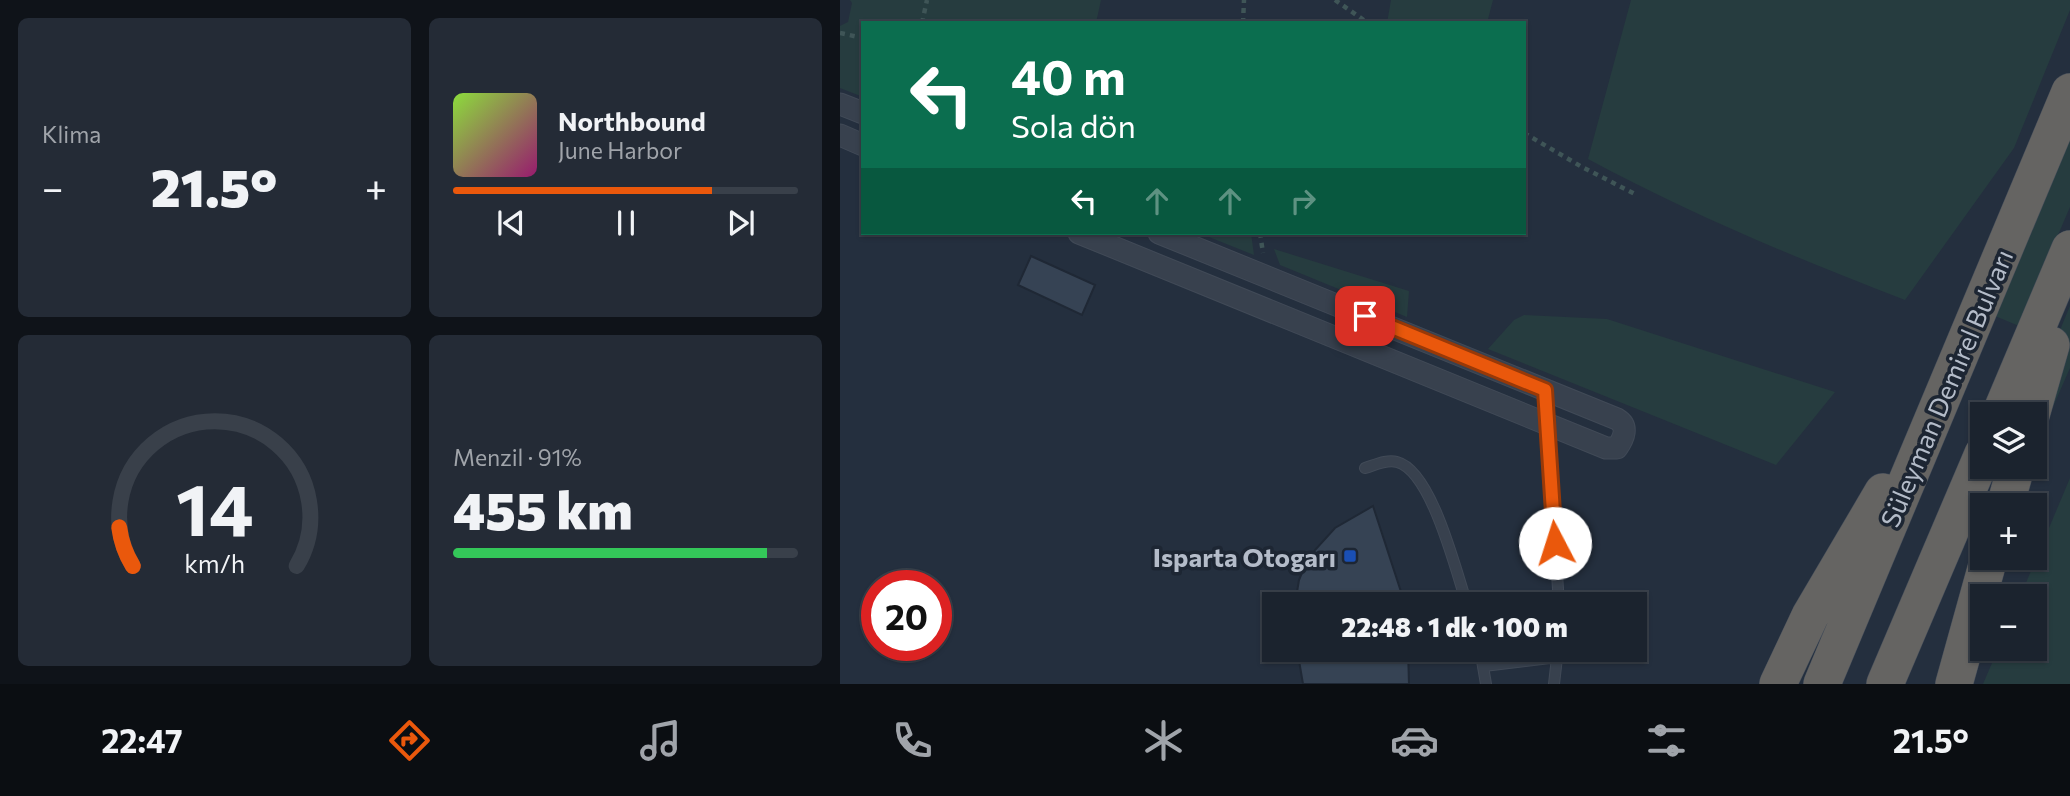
<!DOCTYPE html>
<html lang="tr">
<meta charset="utf-8">
<style>
:root{--surface:#1b232e;--page:#242b36;--text:#f1f3f6;--muted:#a0a4aa;--line:#39404a;--accent:#ea580c}
body{margin:0;font-family:Commissioner,sans-serif;background:var(--page);color:var(--text);height:100vh;display:flex;flex-direction:column;font-size:26px;white-space:nowrap}
*{box-sizing:border-box;margin:0}
p{font-size:23px;color:var(--muted)}
.icon{flex:none;width:38px;height:38px;fill:none;stroke:currentColor;stroke-width:2;stroke-linecap:round;stroke-linejoin:round}
.map{position:relative;flex:1;overflow:hidden}
.side{display:flex;flex-direction:column;gap:18px;padding:18px;background:#0f1319;width:840px}
.side>*{flex:none}
.top-card{position:absolute;left:21px;top:21px;width:665px;height:214px;border-radius:0px;box-shadow:0 2px 5px #0004,0 0 0 2px var(--line);background:#0b6e4f;color:#fff;overflow:hidden}
.controls{position:absolute;left:1130px;top:402px;display:grid;gap:14px}
.controls a{display:grid;place-items:center;width:77px;height:77px;border-radius:0px;background:var(--surface);box-shadow:0 2px 5px #0004,0 0 0 2px var(--line);font-size:35px}
.speed{position:absolute;left:21px;top:570px;display:flex;gap:14px;font-size:35px;font-weight:700;text-align:center}
.speed>*{display:grid;place-content:center;width:91px;height:91px;border-radius:50%;background:var(--surface);box-shadow:0 2px 5px #0004,0 0 0 2px var(--line);line-height:1}
.speed .limit{border:10px solid #d22;background:#fff;color:#111}
.pin{position:absolute;display:grid;place-items:center;width:60px;height:60px;color:#fff;margin:-30px;border-radius:14px;box-shadow:0 4px 10px #0006}
.me{position:absolute;width:77px;margin:-38px;rotate:355deg;stroke-linejoin:round;filter:drop-shadow(0 0 5px #0008)}
.turn{display:flex;align-items:center;gap:24px;height:147px;padding:0 35px;font-size:32px}
.turn .icon{width:91px;height:91px;stroke-width:2.5}
.turn b{display:block;font-size:49px;line-height:60px}
.lanes{display:flex;align-items:center;height:66px;padding:0 35px;background:#0003;justify-content:center;gap:35px;direction:ltr}
.lanes .off{opacity:.35}
.big{font-size:52px;font-weight:800;line-height:1.1}
.side .tile{flex:1;display:flex;flex-direction:column;justify-content:center;gap:10px;min-width:0;padding:0 24px;border-radius:10px;background:var(--page)}
.side .dial{align-items:center;gap:0}
.dial svg{height:182px;overflow:visible;fill:none;stroke:var(--line);stroke-width:7;stroke-linecap:round;text-anchor:middle}
.dial text{fill:var(--text);stroke:none}
.song{display:flex;align-items:center;gap:21px}
.cover{width:84px;height:84px;border-radius:10px;background:linear-gradient(135deg,hsl(90 70% 55%),hsl(320 70% 35%))}
.played{height:7px;border-radius:4px;background:linear-gradient(90deg,var(--accent) 75%,var(--line) 75%)}
.keys{display:flex;justify-content:space-around;direction:ltr}
.heat{display:flex;justify-content:space-between;align-items:center;font-size:38px;direction:ltr}
.charge{height:10px;border-radius:5px;background:linear-gradient(90deg,#34c759 91%,var(--line) 0)}
.side .tiles{flex:1;display:grid;gap:18px;grid-template-columns:repeat(2,1fr)}
.trip{position:absolute;left:422px;top:592px;width:385px;height:70px;border-radius:0px;background:var(--surface);box-shadow:0 2px 5px #0004,0 0 0 2px var(--line);font-weight:800;line-height:70px;text-align:center}
.menu{display:flex;height:112px;justify-content:space-around;align-items:center;background:#0b0e12;color:var(--muted)}
.menu .icon{width:49px;height:49px}
.menu .selected{color:var(--accent)}
.menu b{font-size:32px;color:var(--text)}
main{display:flex;flex:1;min-height:0}
.map>svg:first-child{display:block}
</style>
<main>
<section class="side">
<div class="tiles">
<div class="tile"><p>Klima</p>
<div class="heat"><a>−</a><b class="big">21.5°</b><a>+</a></div>
</div>
<div class="tile">
<div class="song"><i class="cover"></i><div><b>Northbound</b><p>June Harbor</p></div></div>
<div class="played"></div>
<div class="keys"><svg class="icon" aria-label="previous" viewBox="0 0 24 24"><path d="M18 5L8 12l10 7zM5 5v14"/></svg><svg class="icon" aria-label="pause" viewBox="0 0 24 24"><path d="M8 5v14M16 5v14"/></svg><svg class="icon" aria-label="next" viewBox="0 0 24 24"><path d="M6 5l10 7-10 7zM19 5v14"/></svg></div>
</div>
<div class="tile dial"><svg viewBox="0 0 100 80">
<path d="M14 69A42 42 0 1 1 86 69"/>
<path d="M14 69A42 42 0 0 1 8 52" stroke="#ea580c"/>
<text x="50" y="56" font-size="32" font-weight="700">14</text>
<text x="50" y="72" font-size="11">km/h</text>
</svg></div>
<div class="tile"><p>Menzil · 91%</p><b class="big">455 km</b><div class="charge"></div></div>
</div>
</section>
<div class="map">
<svg width="1230" height="684" viewBox="0 0 1230 684">
<rect width="100%" height="100%" fill="#242f3e"/>
<path fill="#263c3f" d="M10 0H261L256 23H23V97L0 88V26L8 22 12 3Z
M551 0H653L647 23H547Z
M791 0H1230V10L1174 148 1065 300C956 258 850 214 748 159Z
M1230 134V207L1179 326 1155 316Z
M359 233H411L414 255Z
M434 249 569 291 567 317 440 265Z
M1230 306V368L1195 448C1195 391 1208 358 1230 306Z
M684 315 767 319 995 392 936 465 648 349 674 320Z
M1230 478V684H1143L1158 649H1195V597H1180Z"/>
<path fill="#364354" stroke="#1f2835" stroke-width="2" d="M191 256 255 285 242 315 178 285Z
M533 506 565 604H455L459 580 466 563 475 550 495 528Z
M457 649H568L569 684H463Z"/>
<g fill="none" stroke-linecap="round" stroke-linejoin="round">
<defs>
<path id="service" d="M705 390 719 604
M525 468C535 465 547 459 557 462 592 471 616 572 627 604
M640 649 646 684
M644 666 718 657
M714 684 718 649"/>
<path id="minor" d="M0 104 23 113
M0 135 23 145
M239 233 766 448H777C784 438 789 426 777 419L319 233"/>
<path id="trunk" d="M1160 415 1230 249
M1191 415 1211 345
M1165 506 1176 467
M938 684 970 616 1043 492
M982 684 1230 92
M1045 684 1143 454
M1114 684 1149 558"/>
</defs>
<use href="#service" stroke="#414a57" stroke-width="12"/>
<use href="#minor" stroke="#414a57" stroke-width="23"/>
<use href="#trunk" stroke="#434c59" stroke-width="38"/>
<path stroke="#3f5557" stroke-width="4.5" stroke-dasharray="5 5" stroke-linecap="butt" d="M495 0 528 23
M82 23 87 0
M403 23 404 0
M0 33 23 38
M684 133 742 167 797 195
M420 233 423 253"/>
<use href="#service" stroke="#38414e" stroke-width="10"/>
<use href="#minor" stroke="#38414e" stroke-width="21"/>
<use href="#trunk" stroke="#656462" stroke-width="37"/>
</g>
<g fill="none" stroke-linecap="round" stroke-linejoin="round">
<defs>
<path id="route" d="M525 316 705 390 715 543"/>
</defs>
<use href="#route" stroke="#983908" stroke-width="18"/>
<use href="#route" stroke="#ea580c" stroke-width="12"/>
</g>
<rect fill="#1a4fb4" stroke="#1d2633" stroke-width="2.5" x="503" y="549" width="14" height="14" rx="3.5"/>
<g text-anchor="middle" dominant-baseline="central" stroke-width="7" stroke-linejoin="round" paint-order="stroke">
<g font-size="26" fill="#b4bcc9" stroke="#1d2633">
<text transform="translate(1106 388) rotate(-67)">Süleyman Demirel Bulvarı</text>
</g>
<g font-size="26" font-weight="bold" fill="#b4bcc9" stroke="#1d2633" text-anchor="end">
<text x="496" y="556">Isparta Otogarı</text>
</g>
</g>
</svg>
<div class="controls">
<a><svg class="icon" aria-label="layers" viewBox="0 0 24 24"><path d="M12 4l9 5-9 5-9-5zM3 14l9 5 9-5"/></svg></a>
<a>+</a>
<a>−</a>
</div>
<div class="speed"><div class="limit">20</div></div>
<div class="pin" style="left:525px;top:316px;background:#d93025"><svg class="icon" aria-label="arrive" viewBox="0 0 24 24"><path d="M6 21V4h12l-3 4 3 4H6"/></svg></div>
<svg class="me" style="left:715px;top:543px" viewBox="-20 -20 40 40"><circle r="19" fill="#fff"/><path d="M0-13L10 11 0 6-10 11z" fill="#ea580c"/></svg>
<div class="trip">22:48 · 1 dk · 100 m</div>
<div class="top-card">
<div class="turn"><svg class="icon" aria-label="left" viewBox="0 0 24 24"><path d="M17 20v-9H6M10 6l-5 5 5 5"/></svg><div><b>40 m</b>Sola dön</div></div>
<div class="lanes"><svg class="icon" aria-label="left" viewBox="0 0 24 24"><path d="M17 20v-9H6M10 6l-5 5 5 5"/></svg><svg class="icon off" aria-label="ahead" viewBox="0 0 24 24"><path d="M12 20V5M6 11l6-6 6 6"/></svg><svg class="icon off" aria-label="ahead" viewBox="0 0 24 24"><path d="M12 20V5M6 11l6-6 6 6"/></svg><svg class="icon off" aria-label="right" viewBox="0 0 24 24"><path d="M7 20v-9h11M14 6l5 5-5 5"/></svg></div>
</div>
</div>
</main>
<nav class="menu">
<b>22:47</b>
<svg class="icon selected" aria-label="directions" viewBox="0 0 24 24"><path d="M12 3l9 9-9 9-9-9zM9 14v-3h6M13 9l2 2-2 2"/></svg>
<svg class="icon" aria-label="music" viewBox="0 0 24 24"><path d="M9 18V5l10-2v13"/><circle cx="6" cy="18" r="3"/><circle cx="16" cy="16" r="3"/></svg>
<svg class="icon" aria-label="phone" viewBox="0 0 24 24"><path d="M5 4h4l2 5-3 2q2 4 5 5l2-3 5 2v4C11 20 4 13 5 4z"/></svg>
<svg class="icon" aria-label="climate" viewBox="0 0 24 24"><path d="M12 3v18M4 7l16 10M4 17L20 7"/></svg>
<svg class="icon" aria-label="car" viewBox="0 0 24 24"><path d="M5 17H2v-5l4-1 3-4h7l3 4 3 1v5h-3M9 17h6M6 11h13"/><circle cx="7" cy="17" r="2"/><circle cx="17" cy="17" r="2"/></svg>
<svg class="icon" aria-label="filters" viewBox="0 0 24 24"><path d="M4 7h16M4 17h16"/><circle cx="9" cy="7" r="2"/><circle cx="15" cy="17" r="2"/></svg>
<b>21.5°</b>
</nav>
